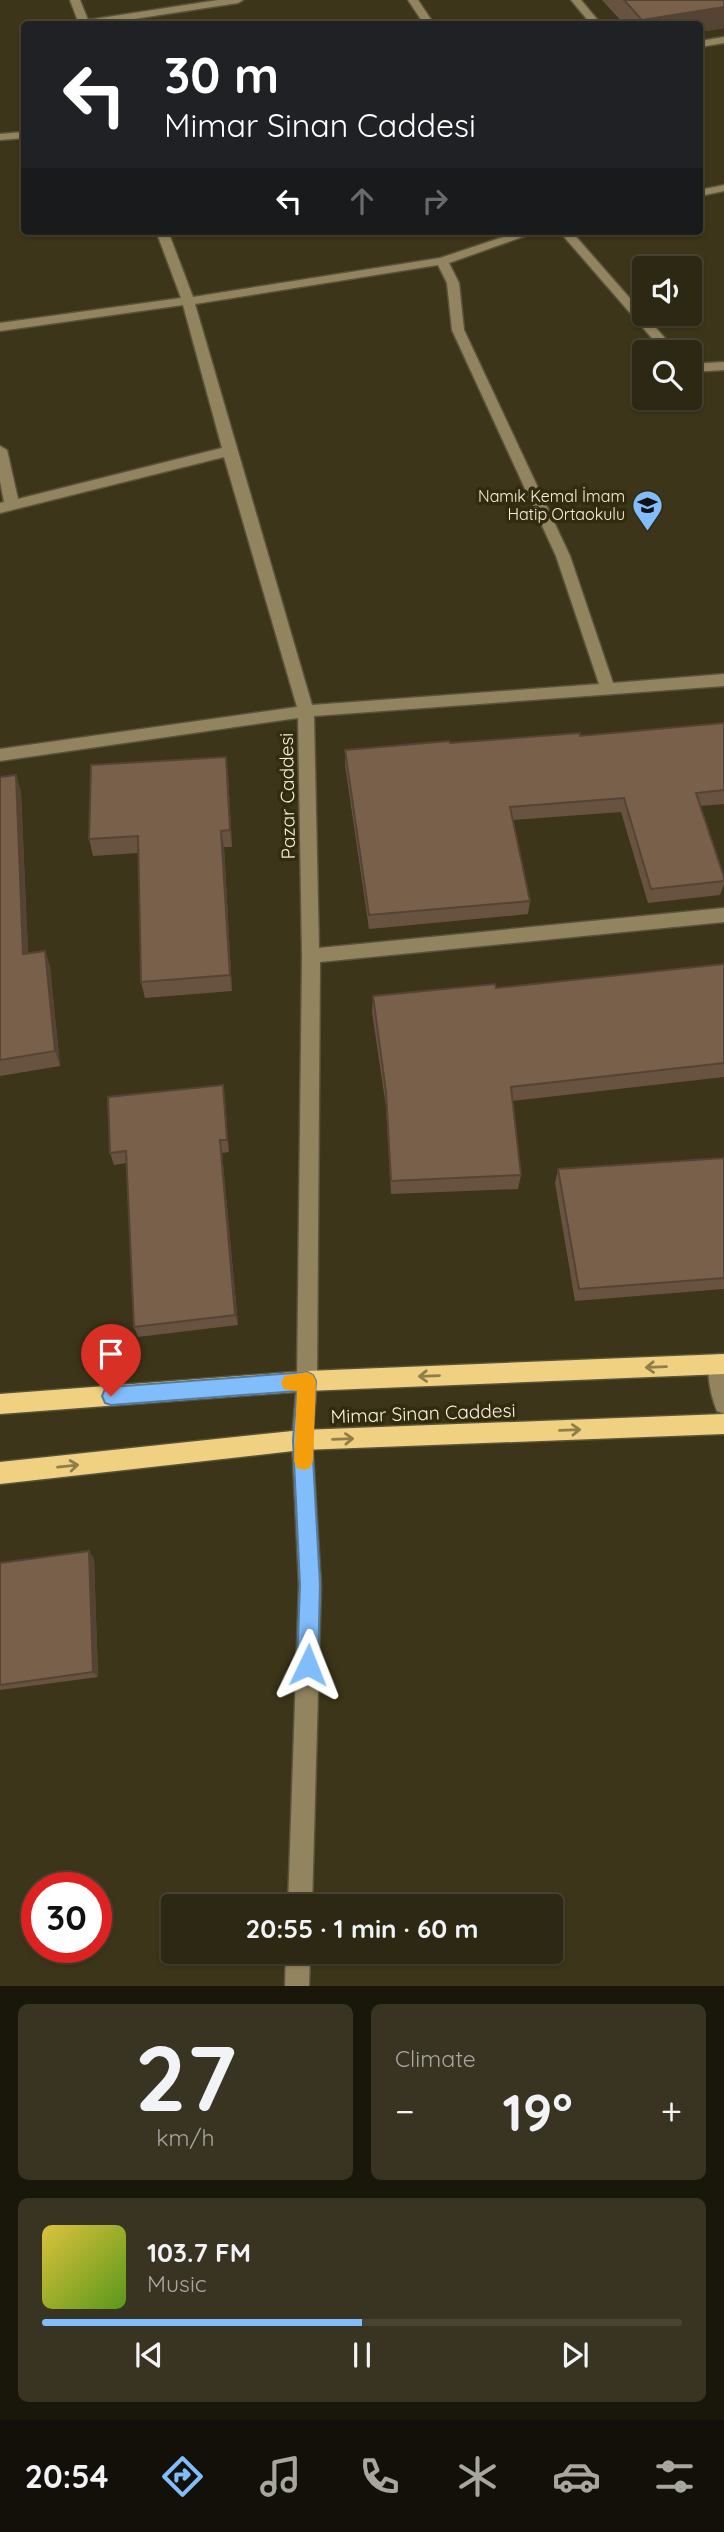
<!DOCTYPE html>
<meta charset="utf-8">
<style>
:root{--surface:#2d2813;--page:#393421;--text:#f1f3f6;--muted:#a7a6a0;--line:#484433;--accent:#80bdfa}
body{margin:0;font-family:Quicksand,sans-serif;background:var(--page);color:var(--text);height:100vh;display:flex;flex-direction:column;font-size:26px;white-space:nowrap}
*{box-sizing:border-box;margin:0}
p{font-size:23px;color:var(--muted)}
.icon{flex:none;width:38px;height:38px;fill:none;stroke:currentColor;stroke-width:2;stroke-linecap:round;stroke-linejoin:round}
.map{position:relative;height:1986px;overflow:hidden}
.sheet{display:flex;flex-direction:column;gap:18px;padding:18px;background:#19160a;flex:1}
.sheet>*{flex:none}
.guide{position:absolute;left:21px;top:21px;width:682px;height:214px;border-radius:7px;box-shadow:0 2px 5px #0004,0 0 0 2px var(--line);background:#202124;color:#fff;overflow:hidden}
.buttons{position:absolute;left:632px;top:256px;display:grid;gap:14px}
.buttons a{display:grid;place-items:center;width:70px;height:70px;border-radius:7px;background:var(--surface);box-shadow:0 2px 5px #0004,0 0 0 2px var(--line);font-size:35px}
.speed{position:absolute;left:21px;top:1872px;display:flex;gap:14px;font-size:35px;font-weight:700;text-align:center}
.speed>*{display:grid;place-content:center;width:91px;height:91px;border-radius:50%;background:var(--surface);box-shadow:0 2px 5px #0004,0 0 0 2px var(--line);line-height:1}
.speed .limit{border:10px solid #d22;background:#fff;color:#111}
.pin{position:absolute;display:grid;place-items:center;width:60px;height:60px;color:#fff;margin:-72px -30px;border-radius:50% 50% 50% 0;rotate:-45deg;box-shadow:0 0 7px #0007}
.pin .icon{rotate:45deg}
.me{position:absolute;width:77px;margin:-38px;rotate:2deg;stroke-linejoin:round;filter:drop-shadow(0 0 5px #0008)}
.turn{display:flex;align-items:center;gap:24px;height:147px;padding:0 28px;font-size:32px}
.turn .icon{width:91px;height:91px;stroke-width:2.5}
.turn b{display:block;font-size:49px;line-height:60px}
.lanes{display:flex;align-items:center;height:66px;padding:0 28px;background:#0003;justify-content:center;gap:35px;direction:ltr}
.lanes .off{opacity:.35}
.big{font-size:52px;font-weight:700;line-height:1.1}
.sheet .card{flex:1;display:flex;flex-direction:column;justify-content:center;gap:10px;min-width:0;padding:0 24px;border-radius:10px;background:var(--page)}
.sheet .dial{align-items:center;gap:0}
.dial b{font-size:91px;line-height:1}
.song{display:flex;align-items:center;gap:21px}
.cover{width:84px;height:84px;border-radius:10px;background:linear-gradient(135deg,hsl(50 70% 55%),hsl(90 70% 35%))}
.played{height:7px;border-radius:4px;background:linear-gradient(90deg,var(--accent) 50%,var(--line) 50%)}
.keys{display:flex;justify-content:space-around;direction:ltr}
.heat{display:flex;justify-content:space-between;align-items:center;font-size:38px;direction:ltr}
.sheet .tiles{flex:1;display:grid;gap:18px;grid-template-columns:1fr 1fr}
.card:last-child{grid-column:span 2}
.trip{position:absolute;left:161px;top:1894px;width:402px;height:70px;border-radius:7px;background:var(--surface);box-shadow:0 2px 5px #0004,0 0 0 2px var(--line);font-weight:700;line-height:70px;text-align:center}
.tab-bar{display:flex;height:112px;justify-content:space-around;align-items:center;background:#121008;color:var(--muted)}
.tab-bar .icon{width:49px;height:49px}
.tab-bar .selected{color:var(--accent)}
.tab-bar b{font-size:32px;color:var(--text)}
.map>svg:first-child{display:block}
</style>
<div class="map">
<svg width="724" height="1986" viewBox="0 0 724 1986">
<rect width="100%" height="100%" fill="#3c3519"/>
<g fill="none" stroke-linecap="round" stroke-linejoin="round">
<defs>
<path id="minor" d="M70 0H80L88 20 218 0H243L238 3 101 24H79Z
M408 0H418L434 24H424Z
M571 0H581L601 24H591Z
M724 37V43L700 47V41Z
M24 132V138L0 140V134Z
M724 185V191L700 196V190Z
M156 231H168L193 297 440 258 521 231H539L449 263 459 283 464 330 570 556 613 683 724 674V686L314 716 319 948 724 908V922L320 962 317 1381 312 1440 321 1585 312 1906H288L299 1585 292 1440 297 1381 302 956 298 718 0 761V749L297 707 224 457 0 513V503L4 502 0 481V446L7 450 18 499 222 448 183 305 0 331V323L181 298ZM438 265 447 283 452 330 556 556 599 684 312 705 195 304Z
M559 231H571L677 352H664Z
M724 362V370L690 372V364Z
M718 1354 724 1357V1414L717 1411C711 1397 705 1371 711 1357Z
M286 1951H310L309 1986H285Z"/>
<path id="major" d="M724 1354V1374L307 1391 0 1414V1394L307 1371Z
M724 1414V1434L302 1450 0 1484V1462L302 1430Z"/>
</defs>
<use href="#minor" stroke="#5a5339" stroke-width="3"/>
<use href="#major" stroke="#5a5339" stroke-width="3"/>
<use href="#minor" fill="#92845e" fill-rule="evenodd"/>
<use href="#major" fill="#efd181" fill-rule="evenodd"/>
</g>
<path fill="#685340" d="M602 0H724V28L700 32V24H624Z
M724 723V804L700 806 724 877V884L720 895 648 903 621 812 513 820 530 901 528 914 369 929 345 765V750L580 736Z
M226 757 228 774 232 847H224L232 991 145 998 141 982 138 853 93 856 89 839Z
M16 775 21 792 28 954 45 951 50 967 60 1066 0 1076V777Z
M724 964V1077L512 1101 521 1175 518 1189 391 1194 386 1107 372 1012 373 996 496 988Z
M223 1085 229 1152 222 1153 238 1325 138 1337 134 1327 126 1163 114 1165 110 1153Z
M724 1158V1289L575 1301 555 1183 558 1169Z
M94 1558 98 1677 0 1690V1563Z"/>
<path fill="#554334" d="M724 7V28L700 32V24H642V20Z
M226 757 228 774 232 847 230 830Z
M16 775 21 792 29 970 23 954Z
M221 831 224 847 232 991 230 975Z
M45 951 50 967 60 1066 55 1051Z
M223 1085 225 1098 229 1152 227 1140Z
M220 1140 222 1153 238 1325 235 1315Z
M89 1551 94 1558 98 1677 93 1672Z"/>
<path fill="#79604b" stroke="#554334" stroke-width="2" d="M624 0H724V7L642 20Z
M724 723V790L696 793 724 877V881L651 889 624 798 510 807 530 901 369 915 345 750 449 741 450 743 580 733V736Z
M226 757 230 830 221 831 230 975 141 982 138 836 89 839 91 765Z
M16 775 23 954 45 951 55 1051 0 1060V777Z
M724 964V1063L511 1087 521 1175 391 1181 386 1092 373 996 495 984 496 988Z
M223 1085 227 1140H220L235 1315 134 1327 126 1151 110 1153 108 1097Z
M724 1158V1278L579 1289 558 1169Z
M89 1551 93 1672 0 1685V1563Z"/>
<defs><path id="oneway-shaft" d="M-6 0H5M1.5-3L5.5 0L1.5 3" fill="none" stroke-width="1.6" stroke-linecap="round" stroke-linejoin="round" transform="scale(1.75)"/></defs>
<g stroke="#907e48">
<use href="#oneway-shaft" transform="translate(656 1367) rotate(178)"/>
<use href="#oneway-shaft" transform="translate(429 1376) rotate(178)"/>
<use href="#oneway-shaft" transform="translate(570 1430) rotate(-2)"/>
<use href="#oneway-shaft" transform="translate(343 1439) rotate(-2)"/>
<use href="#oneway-shaft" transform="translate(68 1466) rotate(-6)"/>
</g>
<path fill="#80bdfa" stroke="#537ba2" stroke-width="2" d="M307 1372 313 1375 316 1381 312 1440 320 1585 318 1665 315 1672 308 1675 300 1672 297 1665 300 1585 293 1440 297 1391 111 1405 105 1403 102 1396 105 1389 111 1387Z"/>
<path fill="#f59e0b" d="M307 1372 313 1375 316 1381 313 1461 310 1468 304 1470 297 1468 294 1461 297 1391 284 1389 281 1383 284 1376Z"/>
<defs>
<symbol id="school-pin" viewBox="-11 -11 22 30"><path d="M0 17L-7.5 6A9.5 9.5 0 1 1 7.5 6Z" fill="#80bdfa" stroke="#322b0e"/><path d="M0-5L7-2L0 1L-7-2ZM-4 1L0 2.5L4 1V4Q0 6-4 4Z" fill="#111"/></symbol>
</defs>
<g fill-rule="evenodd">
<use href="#school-pin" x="630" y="488" width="35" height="47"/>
</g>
<g text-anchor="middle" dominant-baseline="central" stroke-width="7" stroke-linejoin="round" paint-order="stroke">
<g font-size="16" fill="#f5f1e0" stroke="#322b0e" text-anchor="end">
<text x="625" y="496">Namık Kemal İmam<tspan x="625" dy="18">Hatip Ortaokulu</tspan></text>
</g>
<g font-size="19" fill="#f5f1e0" stroke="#322b0e">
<text transform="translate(287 796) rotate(-91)">Pazar Caddesi</text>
<text transform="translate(423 1413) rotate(-2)">Mimar Sinan Caddesi</text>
</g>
</g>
</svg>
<div class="buttons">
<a><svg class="icon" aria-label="sound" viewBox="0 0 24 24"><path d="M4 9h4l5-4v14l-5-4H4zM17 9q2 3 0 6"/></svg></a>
<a><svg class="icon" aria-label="search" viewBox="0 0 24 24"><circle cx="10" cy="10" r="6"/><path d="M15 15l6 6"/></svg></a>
</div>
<div class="speed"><div class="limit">30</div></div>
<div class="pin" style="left:111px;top:1396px;background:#d93025"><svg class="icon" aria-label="arrive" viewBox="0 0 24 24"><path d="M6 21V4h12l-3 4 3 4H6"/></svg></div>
<svg class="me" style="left:308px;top:1665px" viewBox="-20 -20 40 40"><path d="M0-17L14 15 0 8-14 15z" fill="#80bdfa" stroke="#fff" stroke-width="4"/></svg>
<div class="trip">20:55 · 1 min · 60 m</div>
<div class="guide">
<div class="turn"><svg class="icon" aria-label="left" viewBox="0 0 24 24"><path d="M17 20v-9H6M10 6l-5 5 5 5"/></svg><div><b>30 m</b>Mimar Sinan Caddesi</div></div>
<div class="lanes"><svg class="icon" aria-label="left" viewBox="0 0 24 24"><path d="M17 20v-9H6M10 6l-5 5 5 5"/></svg><svg class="icon off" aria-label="ahead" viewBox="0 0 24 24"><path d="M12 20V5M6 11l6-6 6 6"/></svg><svg class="icon off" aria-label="right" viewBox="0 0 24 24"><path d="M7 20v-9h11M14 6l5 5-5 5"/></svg></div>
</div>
</div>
<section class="sheet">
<div class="tiles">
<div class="card dial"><b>27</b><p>km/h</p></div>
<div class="card"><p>Climate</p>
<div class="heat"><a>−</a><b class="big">19°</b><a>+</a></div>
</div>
<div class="card">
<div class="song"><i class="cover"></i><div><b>103.7 FM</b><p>Music</p></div></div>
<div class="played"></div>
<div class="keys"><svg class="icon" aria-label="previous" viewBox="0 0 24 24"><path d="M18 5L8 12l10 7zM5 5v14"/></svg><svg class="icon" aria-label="pause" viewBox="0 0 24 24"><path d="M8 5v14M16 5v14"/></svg><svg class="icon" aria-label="next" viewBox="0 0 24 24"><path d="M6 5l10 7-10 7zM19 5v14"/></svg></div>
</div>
</div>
</section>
<nav class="tab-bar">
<b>20:54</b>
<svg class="icon selected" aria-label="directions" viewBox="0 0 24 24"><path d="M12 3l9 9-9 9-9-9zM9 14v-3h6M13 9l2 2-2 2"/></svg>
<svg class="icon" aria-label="music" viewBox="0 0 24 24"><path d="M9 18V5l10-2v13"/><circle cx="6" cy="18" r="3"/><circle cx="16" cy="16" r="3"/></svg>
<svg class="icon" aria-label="phone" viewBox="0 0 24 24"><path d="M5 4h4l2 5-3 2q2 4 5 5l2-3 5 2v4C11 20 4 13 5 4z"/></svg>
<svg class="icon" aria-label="climate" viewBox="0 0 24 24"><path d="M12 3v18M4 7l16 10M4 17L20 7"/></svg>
<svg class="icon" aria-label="car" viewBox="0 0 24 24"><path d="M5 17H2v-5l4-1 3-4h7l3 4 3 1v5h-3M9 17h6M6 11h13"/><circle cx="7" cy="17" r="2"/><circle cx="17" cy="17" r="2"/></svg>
<svg class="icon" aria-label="filters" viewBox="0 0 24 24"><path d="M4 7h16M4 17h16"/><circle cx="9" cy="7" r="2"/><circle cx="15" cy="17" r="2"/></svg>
</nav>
